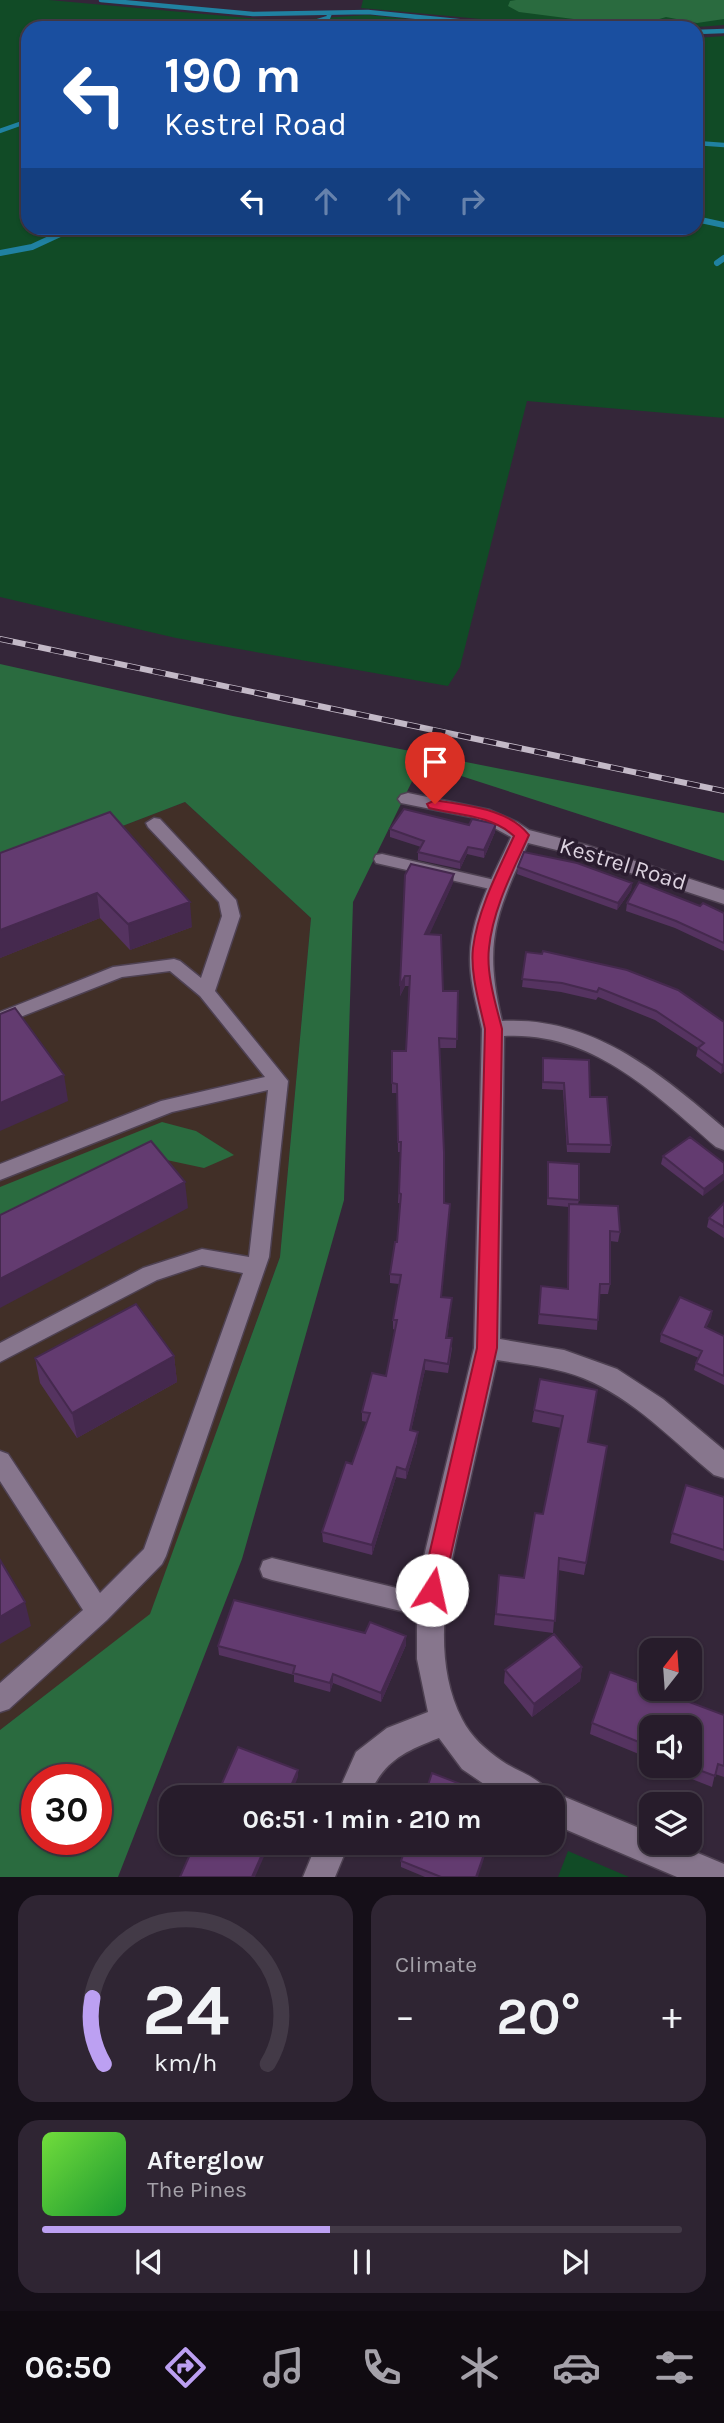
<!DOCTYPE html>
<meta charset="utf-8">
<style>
:root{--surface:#271c2b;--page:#2f2533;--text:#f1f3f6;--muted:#a4a1a9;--line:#433a47;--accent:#bca0f2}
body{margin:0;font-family:Karla,sans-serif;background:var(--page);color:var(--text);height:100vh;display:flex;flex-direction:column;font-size:26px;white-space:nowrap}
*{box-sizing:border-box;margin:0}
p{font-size:23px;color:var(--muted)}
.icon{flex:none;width:38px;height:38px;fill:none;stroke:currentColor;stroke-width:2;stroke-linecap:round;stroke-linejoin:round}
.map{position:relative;height:1877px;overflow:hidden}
.side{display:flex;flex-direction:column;gap:18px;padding:18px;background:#150f18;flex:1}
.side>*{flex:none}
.guide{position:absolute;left:21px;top:21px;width:682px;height:214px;border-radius:21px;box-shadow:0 2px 5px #0004,0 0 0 2px var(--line);background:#1a4fa0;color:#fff;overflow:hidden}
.needle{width:46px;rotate:17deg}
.fabs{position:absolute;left:639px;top:1638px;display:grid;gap:14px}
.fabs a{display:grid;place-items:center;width:63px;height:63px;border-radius:14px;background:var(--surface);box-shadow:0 2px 5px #0004,0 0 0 2px var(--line);font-size:35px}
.speed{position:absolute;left:21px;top:1764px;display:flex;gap:14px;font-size:35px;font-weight:700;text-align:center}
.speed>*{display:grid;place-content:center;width:91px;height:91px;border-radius:50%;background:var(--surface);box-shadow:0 2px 5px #0004,0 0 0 2px var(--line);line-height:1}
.speed .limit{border:10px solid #d22;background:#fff;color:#111}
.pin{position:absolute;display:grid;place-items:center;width:60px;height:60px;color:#fff;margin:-72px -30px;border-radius:50% 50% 50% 0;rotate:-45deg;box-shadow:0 0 7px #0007}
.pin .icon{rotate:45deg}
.me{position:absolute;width:77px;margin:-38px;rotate:10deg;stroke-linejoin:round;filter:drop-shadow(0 0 5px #0008)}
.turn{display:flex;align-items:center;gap:24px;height:147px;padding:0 28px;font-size:32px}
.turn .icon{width:91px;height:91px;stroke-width:2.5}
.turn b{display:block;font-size:49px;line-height:60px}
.lanes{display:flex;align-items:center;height:66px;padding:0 28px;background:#0003;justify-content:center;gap:35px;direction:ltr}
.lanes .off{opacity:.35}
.big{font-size:52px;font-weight:700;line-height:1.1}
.side .tile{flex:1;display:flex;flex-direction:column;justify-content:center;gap:10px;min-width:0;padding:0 24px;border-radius:21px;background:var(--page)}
.side .dial{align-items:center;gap:0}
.dial svg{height:182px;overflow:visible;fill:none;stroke:var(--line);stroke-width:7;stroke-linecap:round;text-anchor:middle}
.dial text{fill:var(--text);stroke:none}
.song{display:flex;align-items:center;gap:21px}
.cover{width:84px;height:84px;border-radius:10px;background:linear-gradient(135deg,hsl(100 70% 55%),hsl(130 70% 35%))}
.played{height:7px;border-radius:4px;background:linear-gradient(90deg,var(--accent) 45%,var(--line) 45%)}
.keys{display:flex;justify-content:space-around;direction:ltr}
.heat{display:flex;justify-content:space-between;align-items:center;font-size:38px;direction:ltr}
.side .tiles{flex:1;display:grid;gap:18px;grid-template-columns:1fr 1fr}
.tile:last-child{grid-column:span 2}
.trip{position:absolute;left:159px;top:1785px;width:406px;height:70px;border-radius:21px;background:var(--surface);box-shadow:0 2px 5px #0004,0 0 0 2px var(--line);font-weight:700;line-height:70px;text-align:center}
.tab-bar{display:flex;height:112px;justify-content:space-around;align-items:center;background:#100b11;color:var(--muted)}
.tab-bar .icon{width:49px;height:49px}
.tab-bar .current{color:var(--accent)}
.tab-bar b{font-size:32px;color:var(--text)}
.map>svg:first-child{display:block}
</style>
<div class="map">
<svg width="724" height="1877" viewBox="0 0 724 1877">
<rect width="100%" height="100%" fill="#342639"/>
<path fill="#412f27" d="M185 802 311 918 280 1257 150 1615 0 1730V873Z"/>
<path fill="#114b26" d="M0 0H49L281 21 367 15 502 28H28V228H696L697 38 724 36V418L527 401 460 667 448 686 176 638 0 597Z
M363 0H724V25C603 35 481 18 361 8Z
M568 1851 629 1877H558Z"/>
<path fill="#2a6b3f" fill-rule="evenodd" d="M516 0H724V19L697 23 666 17 643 24 617 19 589 21 519 12 508 6 510 1Z
M0 664 233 716 724 813V861L421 763 353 902 344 1200 242 1559 118 1877H0V1730L150 1614 280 1257 311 918 185 802 0 873ZM37 1780H96V1839H37Z
M162 1122 196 1131 234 1155 204 1168 162 1159 0 1239V1187Z"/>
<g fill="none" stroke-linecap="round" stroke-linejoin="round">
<path stroke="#2081a1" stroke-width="4.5" d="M101 0 253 14 368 12 517 27 579 28
M295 28 328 18 330 13
M696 32 724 31
M0 131 28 121
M696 143 724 145"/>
<path stroke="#2081a1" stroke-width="6" d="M696 219 724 225
M0 253 32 247 73 228
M717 263 724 258"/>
<defs>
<path id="lane" d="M154 818 160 819 236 900 240 916 215 991 288 1081 269 1257 166 1556 162 1564 107 1620 9 1709 0 1712V1683L83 1610 0 1481V1451L8 1454 100 1593 144 1549 243 1273 202 1265 157 1280 0 1362V1343L143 1268 202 1249 249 1257 268 1090 172 1112 0 1180V1164L161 1101 265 1077 200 996 170 971 122 977 0 1025V1012L113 967 174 959 180 961 201 978 222 916 219 902 148 827 146 823Z
M382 854 499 881 507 886 499 891 376 863 374 859 376 855Z
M272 1558 430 1596 439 1599 442 1607 439 1615 430 1618 272 1580 263 1577 260 1569 263 1561Z"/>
<path id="street" d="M408 793 490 810 517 822 529 830 586 845 724 890V904L573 854 528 843C496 915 483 941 502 1021 592 1016 659 1072 724 1128V1150L716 1147C654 1093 592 1031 504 1036L500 1339 564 1350 617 1369 663 1399 724 1450V1478L714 1475C673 1441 633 1398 583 1378 556 1367 526 1365 497 1360 488 1402 478 1443 469 1485 452 1556 426 1650 462 1719 471 1737 486 1750 502 1761 516 1771 542 1778 549 1794L553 1792 651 1833V1843H674L724 1864V1877H677L553 1824V1797H503L462 1769 439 1738C403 1752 384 1761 368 1797H336L356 1752 387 1728 428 1712 417 1659V1592L420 1573 474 1348 482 1029C477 1006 470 983 470 959 470 916 494 875 511 837L476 818 401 803 398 799 401 795Z
M317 1843H349L335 1877H303Z"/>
</defs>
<use href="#lane" stroke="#4e4152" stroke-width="3"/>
<use href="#street" stroke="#4e4152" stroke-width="3"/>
<use href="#lane" fill="#87768d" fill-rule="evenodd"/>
<use href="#street" fill="#87768d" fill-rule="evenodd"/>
<defs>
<path id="rail" d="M0 639 724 791"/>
</defs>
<use href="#rail" stroke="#c3b9c7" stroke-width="6"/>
<use href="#rail" stroke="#2a1c2f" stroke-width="4.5" stroke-dasharray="13" stroke-linecap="butt"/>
</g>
<path fill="#553360" d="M496 824 495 832 484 858 467 854 460 869 418 860V852L421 847 390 837V829Z
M0 853 192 927 130 950 100 918 0 958Z
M518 867 632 883 631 890 617 910 517 874Z
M453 883 429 934 443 991H458L456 1048H439L441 1297 451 1307 447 1338 452 1348 448 1373 425 1370 411 1431 417 1442 406 1479 396 1477 372 1555 323 1542 322 1532 352 1464 367 1422 362 1421V1412L386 1376 395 1330 393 1329V1320L399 1284 390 1283V1274L397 1242 401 1203H398L401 1152H398L397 1093H392V1051H406L409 986H405L400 996V986Z
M627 903 700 906 724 913V951L675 928 626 911Z
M526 952 724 1022V1071L721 1074 696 1056 698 1048 655 1020 598 997 596 1000 561 992 522 987Z
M543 1058 590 1097 611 1145 610 1153 567 1152 563 1090 542 1089Z
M663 1156 724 1163 703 1196 661 1164Z
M548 1162 579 1200 578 1204 620 1232 618 1242 610 1241V1284L608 1294H599L597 1330 538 1324 541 1286 567 1289 569 1207 547 1205Z
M724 1203V1238L707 1227 709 1218Z
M712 1311 711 1318 706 1328 724 1336V1385L694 1370 696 1363 699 1358 660 1342 661 1334Z
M174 1356 177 1382 77 1438 40 1383 35 1358Z
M540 1379 588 1442 605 1458 584 1575 558 1570 553 1633 494 1625 499 1575 524 1578 543 1514 561 1428 532 1422Z
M724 1497V1561L670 1543 672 1533Z
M365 1633 406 1636V1645L381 1702 333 1683 330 1692 294 1682V1675L219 1655 218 1646Z
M582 1667 580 1681 532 1717 504 1683 505 1670Z
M724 1715V1777L715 1774 712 1787 659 1766H690L651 1727V1759L590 1734 592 1723Z
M401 1861 478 1877H425L401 1867Z"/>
<path fill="#45294e" d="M496 824 495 832 484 858V850Z
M468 847 467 854 460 869V862Z
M454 874 453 883 425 944V934Z
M632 883 631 890 617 910 618 903Z
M97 893 100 918 0 958V930Z
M190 902 192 927 130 950 128 924Z
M405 976V986L400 996V986Z
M724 1064V1071L721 1074 722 1065Z
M64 1075 68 1101 0 1131V1103Z
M724 1174V1180L703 1196 704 1189Z
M185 1182 188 1208 0 1308V1279Z
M712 1311 711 1318 703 1334 705 1327Z
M174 1356 177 1382 77 1438 72 1413Z
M425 1360V1370L409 1440 410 1430Z
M418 1432 417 1442 406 1479V1470Z
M397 1467 396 1477 372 1555V1545Z
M25 1602 31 1626 0 1644V1617Z
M406 1636V1645L381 1702V1693Z
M582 1667 580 1681 532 1717 534 1704Z
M333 1674V1683L330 1692V1683Z
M298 1770V1777L290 1797H286Z
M267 1843H270L255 1877H252Z
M488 1843H489L478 1877H476Z"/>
<path fill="#633b70" stroke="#45294e" stroke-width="2" d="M404 809 469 825 472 819 496 824 484 850 468 847 460 862 418 852 424 841 390 829Z
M110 812 190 902 128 924 97 893 0 930V853Z
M524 852 577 863 632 883 618 903 518 867Z
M411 864 454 874 425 934 441 935 443 991H458L457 1039 439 1038 444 1152V1203L450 1204 441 1297 452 1298 446 1338H452L448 1364 425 1360 410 1430 418 1432 406 1470 397 1467 372 1545 322 1532 346 1462 352 1464 370 1413 362 1412 372 1373 386 1376 397 1320H393L401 1275 390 1274 395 1242H397L401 1194 399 1193 401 1142H398L397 1084 392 1083V1051H406L410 976H405L400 986 405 875Z
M639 882 700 906 703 903 724 913V943L676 921 627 903Z
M543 951 627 970 678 990 724 1022V1064L722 1065 698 1048 704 1043 656 1011 599 988 597 992 562 983 522 979 526 952 542 954Z
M15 1008 64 1075 0 1103V1014Z
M543 1058 589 1060 590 1097H607L611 1145 568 1144 564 1083 543 1082Z
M690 1137 724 1163V1174L704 1189 663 1156Z
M151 1141 185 1182 0 1279V1215Z
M548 1162 579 1164V1200L548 1198Z
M724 1203V1227L709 1218Z
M569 1204 618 1206 620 1232 610 1231V1284H600L598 1320 539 1314 541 1286 568 1289Z
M680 1297 712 1311 705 1327 724 1336V1376L696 1363 702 1351 661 1334Z
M136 1304 174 1356 72 1413 35 1358Z
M540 1379 597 1390 588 1442 607 1446 586 1563 559 1558 555 1621 496 1614 499 1575 524 1578 535 1513 543 1514 563 1416 534 1410Z
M686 1485 724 1497V1550L672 1533Z
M0 1560 25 1602 0 1617Z
M234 1600 365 1633 370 1622 406 1636 381 1693 333 1674 330 1683 293 1673 295 1666 218 1646Z
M554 1634 582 1667 534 1704 505 1670Z
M610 1672 651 1687V1689H655L724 1715V1766L718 1764 715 1776 688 1766H690V1727H651V1747L592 1723Z
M238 1747 298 1770 286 1797H216Z
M432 1773 494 1797H424Z
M195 1843H267L252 1877H180Z
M407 1843H488L476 1877H441L401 1861Z"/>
<path fill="#e11d48" stroke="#92132f" stroke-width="2" d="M435 800C466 806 508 808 529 835 513 871 493 908 489 948 486 974 496 1005 502 1029L497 1348 443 1590 440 1597 432 1600 424 1597 421 1590 477 1348 485 1029C480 1005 470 974 473 948 478 909 498 871 514 836 491 815 458 815 429 808L427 804Z"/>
<g text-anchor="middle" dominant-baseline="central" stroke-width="7" stroke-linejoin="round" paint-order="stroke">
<g font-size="23" fill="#dcd2df" stroke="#2a1c2f">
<text transform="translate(623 864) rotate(17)">Kestrel Road</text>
</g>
</g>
</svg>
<div class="fabs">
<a><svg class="needle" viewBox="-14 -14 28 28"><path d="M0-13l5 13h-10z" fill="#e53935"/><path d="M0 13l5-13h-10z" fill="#a4a1a9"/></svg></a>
<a><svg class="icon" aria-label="sound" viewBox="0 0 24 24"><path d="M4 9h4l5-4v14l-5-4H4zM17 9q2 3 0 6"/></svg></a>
<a><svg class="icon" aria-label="layers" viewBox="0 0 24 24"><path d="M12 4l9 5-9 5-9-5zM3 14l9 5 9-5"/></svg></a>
</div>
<div class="speed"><div class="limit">30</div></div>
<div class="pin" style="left:435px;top:804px;background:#d93025"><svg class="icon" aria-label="arrive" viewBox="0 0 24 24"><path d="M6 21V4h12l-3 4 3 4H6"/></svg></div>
<svg class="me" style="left:432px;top:1590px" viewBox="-20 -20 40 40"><circle r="19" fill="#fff"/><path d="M0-13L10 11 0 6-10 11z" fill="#e11d48"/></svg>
<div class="trip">06:51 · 1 min · 210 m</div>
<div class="guide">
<div class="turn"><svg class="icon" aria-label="left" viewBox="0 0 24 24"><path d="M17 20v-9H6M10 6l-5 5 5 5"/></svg><div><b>190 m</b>Kestrel Road</div></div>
<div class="lanes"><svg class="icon" aria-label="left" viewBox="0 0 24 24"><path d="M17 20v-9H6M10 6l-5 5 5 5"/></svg><svg class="icon off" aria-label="ahead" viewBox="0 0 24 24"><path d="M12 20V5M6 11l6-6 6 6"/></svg><svg class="icon off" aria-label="ahead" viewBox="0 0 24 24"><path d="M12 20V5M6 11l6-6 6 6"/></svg><svg class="icon off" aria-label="right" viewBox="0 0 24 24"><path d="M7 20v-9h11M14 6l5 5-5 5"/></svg></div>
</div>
</div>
<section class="side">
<div class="tiles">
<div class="tile dial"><svg viewBox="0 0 100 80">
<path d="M14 69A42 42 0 1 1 86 69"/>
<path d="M14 69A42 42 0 0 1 9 40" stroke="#bca0f2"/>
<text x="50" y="56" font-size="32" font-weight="700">24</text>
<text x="50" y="72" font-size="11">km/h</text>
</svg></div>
<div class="tile"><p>Climate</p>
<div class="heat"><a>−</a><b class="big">20°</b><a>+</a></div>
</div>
<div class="tile">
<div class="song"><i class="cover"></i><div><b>Afterglow</b><p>The Pines</p></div></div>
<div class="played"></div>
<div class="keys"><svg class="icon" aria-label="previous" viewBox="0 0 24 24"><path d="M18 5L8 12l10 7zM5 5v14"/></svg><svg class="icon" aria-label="pause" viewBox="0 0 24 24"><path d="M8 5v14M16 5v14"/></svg><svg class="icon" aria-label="next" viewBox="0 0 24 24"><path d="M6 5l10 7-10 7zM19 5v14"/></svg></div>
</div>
</div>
</section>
<nav class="tab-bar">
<b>06:50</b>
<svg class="icon current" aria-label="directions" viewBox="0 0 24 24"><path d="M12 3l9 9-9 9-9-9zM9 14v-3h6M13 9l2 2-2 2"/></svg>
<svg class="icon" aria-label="music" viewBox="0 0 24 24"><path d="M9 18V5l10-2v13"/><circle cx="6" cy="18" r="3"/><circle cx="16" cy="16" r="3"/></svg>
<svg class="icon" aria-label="phone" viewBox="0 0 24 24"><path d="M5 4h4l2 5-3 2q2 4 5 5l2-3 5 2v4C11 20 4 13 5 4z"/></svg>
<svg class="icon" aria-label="climate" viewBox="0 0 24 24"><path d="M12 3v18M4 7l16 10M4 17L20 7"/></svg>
<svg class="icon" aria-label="car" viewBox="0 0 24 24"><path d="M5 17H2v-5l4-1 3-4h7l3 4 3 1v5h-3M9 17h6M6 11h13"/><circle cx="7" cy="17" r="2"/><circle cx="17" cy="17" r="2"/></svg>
<svg class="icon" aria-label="filters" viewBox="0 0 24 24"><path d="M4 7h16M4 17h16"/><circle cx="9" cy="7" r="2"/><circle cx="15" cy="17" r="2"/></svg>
</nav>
